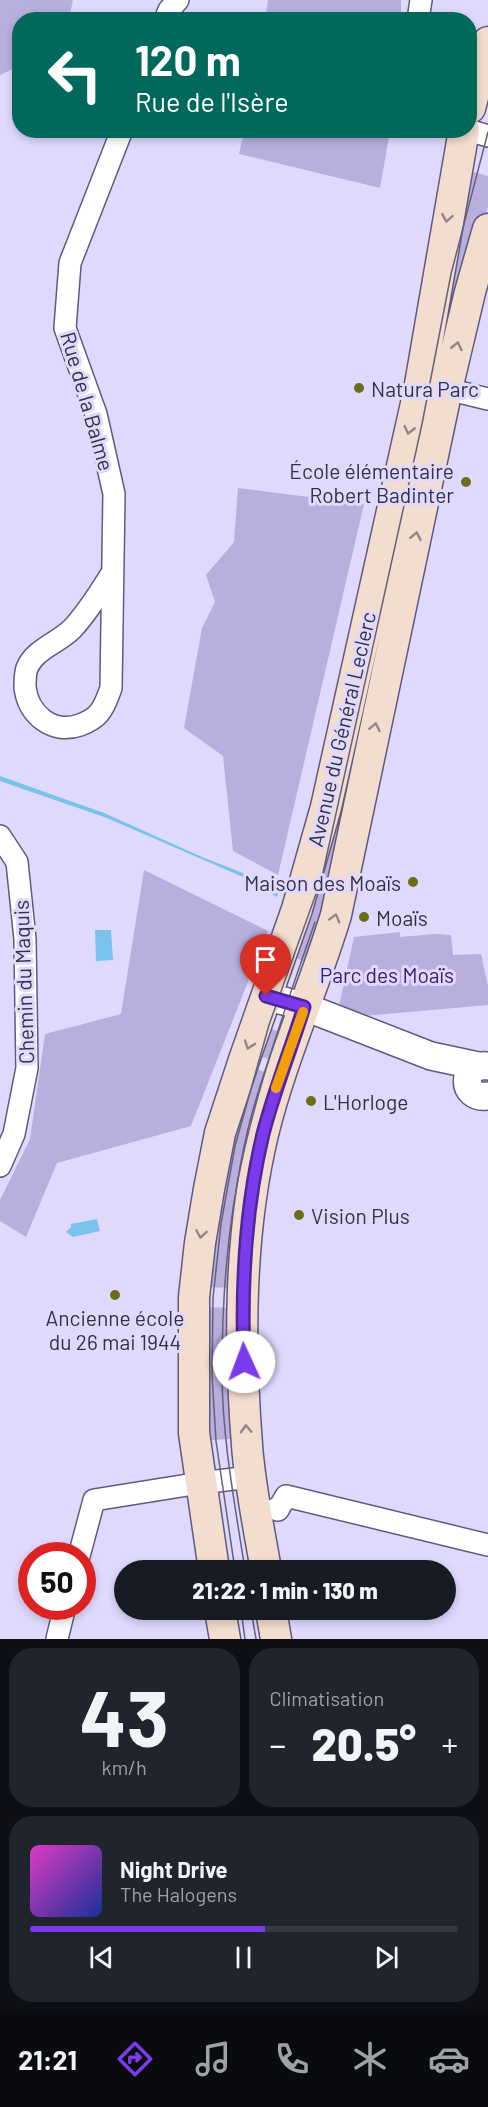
<!DOCTYPE html>
<html lang="fr">
<meta charset="utf-8">
<style>
:root{--surface:#171b24;--page:#20242c;--text:#f1f3f6;--muted:#9ea1a6;--line:#363941;--accent:#7c3aed}
body{margin:0;font-family:Barlow,sans-serif;background:var(--page);color:var(--text);height:100vh;display:flex;flex-direction:column;font-size:22px;white-space:nowrap}
*{box-sizing:border-box;margin:0}
p{font-size:20px;color:var(--muted)}
.icon{flex:none;width:33px;height:33px;fill:none;stroke:currentColor;stroke-width:2;stroke-linecap:round;stroke-linejoin:round}
.map{position:relative;height:1639px;overflow:hidden}
.sheet{display:flex;flex-direction:column;gap:9px;padding:9px;background:#0d0f14;flex:1}
.sheet>*{flex:none}
.top-card{position:absolute;left:12px;top:12px;width:465px;height:126px;border-radius:24px;box-shadow:0 3px 9px #0003;background:#00695c;color:#fff;overflow:hidden}
.speed{position:absolute;left:18px;top:1542px;display:flex;gap:12px;font-size:30px;font-weight:700;text-align:center}
.speed>*{display:grid;place-content:center;width:78px;height:78px;border-radius:50%;background:var(--surface);box-shadow:0 3px 9px #0003;line-height:1}
.speed .limit{border:9px solid #d22;background:#fff;color:#111}
.pin{position:absolute;display:grid;place-items:center;width:51px;height:51px;color:#fff;margin:-62px -26px;border-radius:50% 50% 50% 0;rotate:-45deg;box-shadow:0 0 6px #0007}
.pin .icon{rotate:45deg}
.me{position:absolute;width:66px;margin:-33px;rotate:358deg;stroke-linejoin:round;filter:drop-shadow(0 0 4px #0008)}
.turn{display:flex;align-items:center;gap:21px;height:126px;padding:0 24px;font-size:27px}
.turn .icon{width:78px;height:78px;stroke-width:2.5}
.turn b{display:block;font-size:42px;line-height:51px}
.big{font-size:45px;font-weight:800;line-height:1.1}
.sheet .widget{flex:1;display:flex;flex-direction:column;justify-content:center;gap:9px;min-width:0;padding:0 21px;border-radius:24px;background:var(--page)}
.sheet .dial{align-items:center;gap:0}
.dial b{font-size:78px;line-height:1}
.song{display:flex;align-items:center;gap:18px}
.cover{width:72px;height:72px;border-radius:9px;background:linear-gradient(135deg,hsl(310 70% 55%),hsl(230 70% 35%))}
.played{height:6px;border-radius:3px;background:linear-gradient(90deg,var(--accent) 55%,var(--line) 55%)}
.keys{display:flex;justify-content:space-around;direction:ltr}
.heat{display:flex;justify-content:space-between;align-items:center;font-size:33px;direction:ltr}
.sheet .tiles{flex:1;display:grid;gap:9px;grid-template-columns:1fr 1fr}
.widget:last-child{grid-column:span 2}
.trip{position:absolute;left:114px;top:1560px;width:342px;height:60px;border-radius:30px;background:var(--surface);box-shadow:0 3px 9px #0003;font-weight:800;line-height:60px;text-align:center}
.tab-bar{display:flex;height:96px;justify-content:space-around;align-items:center;background:#090b0e;color:var(--muted)}
.tab-bar .icon{width:42px;height:42px}
.tab-bar .on{color:var(--accent)}
.tab-bar b{font-size:27px;color:var(--text)}
.map>svg:first-child{display:block}
</style>
<div class="map">
<svg width="488" height="1639" viewBox="0 0 488 1639">
<rect width="100%" height="100%" fill="#e0d9fe"/>
<path fill="#b9afde" d="M0 0H73L69 19 20 20 19 66 0 75Z
M268 0H401V20L265 19Z
M244 131H390L380 188 239 154Z
M459 168 488 176V206L458 316 314 964 288 956Z
M238 488 364 504 278 875 233 851 223 756 184 728 202 628 215 602 206 575 234 542Z
M144 870 268 931 191 1126 57 1163 26 1237 0 1221V1200L30 1139 45 1034 121 1014Z
M400 932V937L435 934 451 935 453 955 481 954 488 986V1005L364 1016 339 1006 354 937Z
M263 1026 284 1033 278 1062 253 1054Z
M250 1066 272 1075 236 1288 205 1287 207 1252Z
M200 1307 235 1308 237 1438 203 1441Z"/>
<path fill="#78c2eb" d="M0 776 104 813 202 857 243 873 278 893 277 897 243 877 107 818 0 781Z
M95 930H111L113 960 96 961Z
M97 1219 100 1231 73 1237 66 1232 71 1227V1224Z"/>
<g fill="none" stroke-linecap="round" stroke-linejoin="round">
<defs>
<path id="minor" d="M165 20 169 10 178 0
M418 20 421 0
M468 130 488 136
M447 389 488 399
M112 573C100 592 88 612 72 629 58 643 35 649 27 668 25 673 25 682 25 687 28 714 52 735 80 725 88 722 94 719 99 713 105 706 108 696 111 688L114 494 96 414 65 328 70 263 122 130
M0 836 17 862 25 939 27 1068 14 1134 0 1166
M275 1509 278 1510 286 1496 488 1545
M79 1556 94 1500 200 1483 251 1477
M57 1639 65 1606"/>
<path id="tertiary" d="M266 996 305 1007 431 1056 478 1066
M488 1066C461 1062 460 1100 488 1096"/>
<path id="secondary" d="M470 108 488 42
M214 1570 194 1433V1297L200 1243 209 1189 220 1133 245 1057 297 909 326 807 419 390 464 130
M266 1570C259 1529 250 1487 247 1445 239 1342 239 1235 263 1134 281 1060 314 988 336 915L447 389 470 292 488 229
M220 1610 225 1639
M271 1610 276 1639"/>
</defs>
<use href="#minor" stroke="#625981" stroke-width="24"/>
<use href="#tertiary" stroke="#625981" stroke-width="30"/>
<use href="#secondary" stroke="#625981" stroke-width="33"/>
<use href="#minor" stroke="#fff" stroke-width="21"/>
<use href="#tertiary" stroke="#fff" stroke-width="27"/>
<use href="#secondary" stroke="#f2ddce" stroke-width="30"/>
<path stroke="#666279" stroke-width="1.5" d="M235 1570 216 1441 212 1375 213 1298 221 1224 235 1146 269 1025 322 877 422 424 451 274 488 132
M245 1570C235 1505 222 1438 222 1372 222 1299 227 1223 244 1151 262 1073 289 997 315 922
M241 1610 245 1639
M251 1610 256 1639"/>
</g>
<defs><path id="oneway-chevron" d="M-2-3.5L2.5 0L-2 3.5" fill="none" stroke-width="1.6" stroke-linecap="round" stroke-linejoin="round" transform="scale(1.5)"/></defs>
<g stroke="#938788">
<use href="#oneway-chevron" transform="translate(447 218) rotate(100)"/>
<use href="#oneway-chevron" transform="translate(457 346) rotate(-77)"/>
<use href="#oneway-chevron" transform="translate(409 430) rotate(103)"/>
<use href="#oneway-chevron" transform="translate(416 536) rotate(-78)"/>
<use href="#oneway-chevron" transform="translate(375 727) rotate(-78)"/>
<use href="#oneway-chevron" transform="translate(335 918) rotate(-74)"/>
<use href="#oneway-chevron" transform="translate(249 1045) rotate(109)"/>
<use href="#oneway-chevron" transform="translate(201 1234) rotate(99)"/>
<use href="#oneway-chevron" transform="translate(246 1429) rotate(-92)"/>
</g>
<g fill="none" stroke-linecap="round" stroke-linejoin="round">
<defs>
<path id="route" d="M244 1362C241 1285 245 1209 263 1134 274 1091 291 1049 304 1007L266 996"/>
</defs>
<use href="#route" stroke="#51269a" stroke-width="15"/>
<use href="#route" stroke="#7c3aed" stroke-width="10"/>
<path stroke="#f59e0b" stroke-width="10" d="M276 1088 303 1012"/>
</g>
<g fill="#686f16" stroke="#e0d9fe" stroke-width="2">
<circle cx="359" cy="388" r="6"/>
<circle cx="466" cy="482" r="6"/>
<circle cx="413" cy="882" r="6"/>
<circle cx="364" cy="917" r="6"/>
<circle cx="311" cy="1101" r="6"/>
<circle cx="299" cy="1215" r="6"/>
<circle cx="115" cy="1295" r="6"/>
</g>
<g text-anchor="middle" dominant-baseline="central" stroke-width="6" stroke-linejoin="round" paint-order="stroke">
<g font-size="21" fill="#343143" stroke="#e0d9fe" text-anchor="start">
<text x="371" y="388">Natura Parc</text>
<text x="454" y="470" text-anchor="end">École élémentaire<tspan x="454" dy="24">Robert Badinter</tspan></text>
<text x="401" y="882" text-anchor="end">Maison des Moaïs</text>
<text x="376" y="917">Moaïs</text>
<text x="323" y="1101">L'Horloge</text>
<text x="311" y="1215">Vision Plus</text>
<text x="115" y="1317" text-anchor="middle">Ancienne école<tspan x="115" dy="24">du 26 mai 1944</tspan></text>
</g>
<g font-size="21" fill="#343143" stroke="#e0d9fe">
<text transform="translate(88 401) rotate(74)">Rue de la Balme</text>
<text transform="translate(341 729) rotate(-77)">Avenue du Général Leclerc</text>
<text transform="translate(23 982) rotate(-92)">Chemin du Maquis</text>
</g>
<g font-size="21" fill="#371b67" stroke="#e0d9fe">
<text x="387" y="974">Parc des Moaïs</text>
</g>
</g>
</svg>
<div class="speed"><div class="limit">50</div></div>
<div class="pin" style="left:266px;top:996px;background:#d93025"><svg class="icon" aria-label="arrive" viewBox="0 0 24 24"><path d="M6 21V4h12l-3 4 3 4H6"/></svg></div>
<svg class="me" style="left:244px;top:1362px" viewBox="-20 -20 40 40"><circle r="19" fill="#fff"/><path d="M0-13L10 11 0 6-10 11z" fill="#7c3aed"/></svg>
<div class="trip">21:22 · 1 min · 130 m</div>
<div class="top-card">
<div class="turn"><svg class="icon" aria-label="left" viewBox="0 0 24 24"><path d="M17 20v-9H6M10 6l-5 5 5 5"/></svg><div><b>120 m</b>Rue de l'Isère</div></div>
</div>
</div>
<section class="sheet">
<div class="tiles">
<div class="widget dial"><b>43</b><p>km/h</p></div>
<div class="widget"><p>Climatisation</p>
<div class="heat"><a>−</a><b class="big">20.5°</b><a>+</a></div>
</div>
<div class="widget">
<div class="song"><i class="cover"></i><div><b>Night Drive</b><p>The Halogens</p></div></div>
<div class="played"></div>
<div class="keys"><svg class="icon" aria-label="previous" viewBox="0 0 24 24"><path d="M18 5L8 12l10 7zM5 5v14"/></svg><svg class="icon" aria-label="pause" viewBox="0 0 24 24"><path d="M8 5v14M16 5v14"/></svg><svg class="icon" aria-label="next" viewBox="0 0 24 24"><path d="M6 5l10 7-10 7zM19 5v14"/></svg></div>
</div>
</div>
</section>
<nav class="tab-bar">
<b>21:21</b>
<svg class="icon on" aria-label="directions" viewBox="0 0 24 24"><path d="M12 3l9 9-9 9-9-9zM9 14v-3h6M13 9l2 2-2 2"/></svg>
<svg class="icon" aria-label="music" viewBox="0 0 24 24"><path d="M9 18V5l10-2v13"/><circle cx="6" cy="18" r="3"/><circle cx="16" cy="16" r="3"/></svg>
<svg class="icon" aria-label="phone" viewBox="0 0 24 24"><path d="M5 4h4l2 5-3 2q2 4 5 5l2-3 5 2v4C11 20 4 13 5 4z"/></svg>
<svg class="icon" aria-label="climate" viewBox="0 0 24 24"><path d="M12 3v18M4 7l16 10M4 17L20 7"/></svg>
<svg class="icon" aria-label="car" viewBox="0 0 24 24"><path d="M5 17H2v-5l4-1 3-4h7l3 4 3 1v5h-3M9 17h6M6 11h13"/><circle cx="7" cy="17" r="2"/><circle cx="17" cy="17" r="2"/></svg>
</nav>
